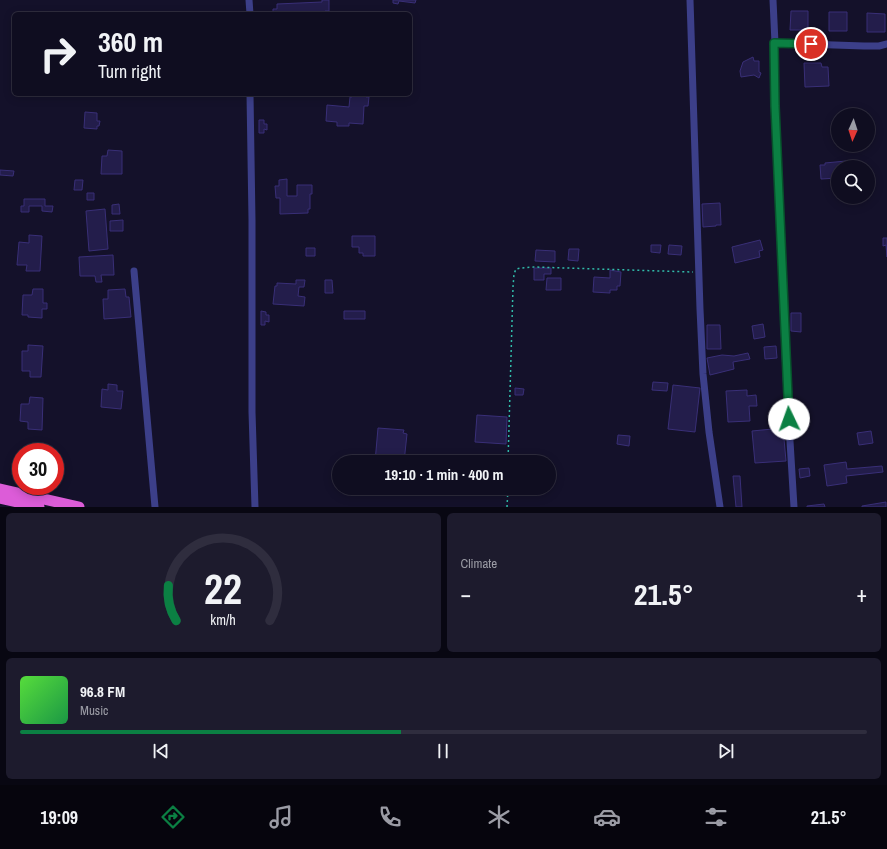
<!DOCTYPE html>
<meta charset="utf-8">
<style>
:root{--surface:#0f0d20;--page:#1d1b2d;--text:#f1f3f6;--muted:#9b9ca5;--line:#2f2d3e;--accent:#0b8043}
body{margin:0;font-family:"Archivo Narrow",sans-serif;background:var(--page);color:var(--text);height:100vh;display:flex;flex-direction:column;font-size:15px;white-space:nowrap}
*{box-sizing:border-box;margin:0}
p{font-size:13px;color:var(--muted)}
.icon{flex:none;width:22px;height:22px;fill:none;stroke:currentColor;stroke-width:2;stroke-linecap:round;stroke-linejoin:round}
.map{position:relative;height:507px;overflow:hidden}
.panel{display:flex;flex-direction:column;gap:6px;padding:6px;background:#080712;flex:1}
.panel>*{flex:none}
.hud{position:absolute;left:12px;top:12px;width:400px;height:84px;border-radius:6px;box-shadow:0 2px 10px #0003,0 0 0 1px var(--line);background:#0f0d20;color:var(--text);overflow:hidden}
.needle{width:26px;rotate:183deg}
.buttons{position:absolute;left:831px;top:108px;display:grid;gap:8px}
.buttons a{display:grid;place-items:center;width:44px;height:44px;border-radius:50%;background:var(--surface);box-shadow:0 2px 10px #0003,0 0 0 1px var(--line);font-size:20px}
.speed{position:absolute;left:12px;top:443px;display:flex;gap:8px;font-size:20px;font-weight:700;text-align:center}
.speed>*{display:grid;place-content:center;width:52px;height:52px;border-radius:50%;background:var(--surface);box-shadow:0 2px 10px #0003,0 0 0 1px var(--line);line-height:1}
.speed .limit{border:6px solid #d22;background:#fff;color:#111}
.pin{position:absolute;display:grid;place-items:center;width:34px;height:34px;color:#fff;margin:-17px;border:2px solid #fff;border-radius:50%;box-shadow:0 1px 4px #0007}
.me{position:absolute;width:44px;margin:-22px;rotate:357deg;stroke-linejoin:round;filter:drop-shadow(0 0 3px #0008)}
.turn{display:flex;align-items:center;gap:14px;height:84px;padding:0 20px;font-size:18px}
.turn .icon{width:52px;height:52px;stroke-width:2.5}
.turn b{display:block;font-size:28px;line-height:34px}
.big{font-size:30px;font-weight:700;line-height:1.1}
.panel .tile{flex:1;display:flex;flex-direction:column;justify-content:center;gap:6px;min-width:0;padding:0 14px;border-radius:6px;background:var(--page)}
.panel .dial{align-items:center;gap:0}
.dial svg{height:104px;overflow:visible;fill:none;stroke:var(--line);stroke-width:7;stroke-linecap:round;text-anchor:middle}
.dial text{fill:var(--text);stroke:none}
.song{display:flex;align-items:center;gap:12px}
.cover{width:48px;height:48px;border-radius:6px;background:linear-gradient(135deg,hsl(110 70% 55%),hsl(140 70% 35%))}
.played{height:4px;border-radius:2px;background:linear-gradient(90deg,var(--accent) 45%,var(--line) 45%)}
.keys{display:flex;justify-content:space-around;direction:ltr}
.heat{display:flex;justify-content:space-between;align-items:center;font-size:22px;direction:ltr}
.panel .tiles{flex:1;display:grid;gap:6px;grid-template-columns:1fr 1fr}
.tile:last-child{grid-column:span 2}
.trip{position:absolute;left:332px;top:455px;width:224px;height:40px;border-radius:20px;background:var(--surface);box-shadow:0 2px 10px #0003,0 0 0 1px var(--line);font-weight:700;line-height:40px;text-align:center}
.tab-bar{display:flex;height:64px;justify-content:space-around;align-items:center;background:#06050d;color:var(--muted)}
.tab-bar .icon{width:28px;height:28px}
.tab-bar .current{color:var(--accent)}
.tab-bar b{font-size:18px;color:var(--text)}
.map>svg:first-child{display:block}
</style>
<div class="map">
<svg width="887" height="507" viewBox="0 0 887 507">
<rect width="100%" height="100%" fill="#14112a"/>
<path fill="#231d4b" stroke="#392f77" d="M322 0H329V11H325L326 14H273V9H277V4L322 2Z
M393 0H416L415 3 399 1 398 4 393 3Z
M791 11H808V30H790Z
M829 12H847V31H829Z
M867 13 885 14V32H867Z
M753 57 754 61H759V72L761 73 759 78 754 75 741 77 740 71 743 62Z
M804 63H821L822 67H828L829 86 805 87Z
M353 94H366V97H369L368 106H364L363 124 349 123V126H337V122L326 121 327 105 349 107 350 97H352Z
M85 112 97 113V121H100L99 126H97V129L84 128Z
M259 120H264V124H267V130L264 129V133H259Z
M108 150 122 151V174H101L102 156H107Z
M846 161 847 167H838V178L821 179 820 165H825V163Z
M0 170 14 171 13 176 0 175Z
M287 179V196H297V185H312V194H310V209H308V213L280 214V198H276L275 186H279V180Z
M75 180H83L82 190H74Z
M87 193H94V200H87Z
M24 199H45V206H53L52 212 42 211V206H29V212H21V206H24Z
M720 203 721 225H716V226L703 227 702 204Z
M119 204 120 214H112V205Z
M105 209 108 249 89 251 86 211Z
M123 220V231H110V221Z
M29 235 42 236 40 271H26L27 265H17L19 242 29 243Z
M352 236H375V256H363V253H359V247H352Z
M883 238H887V257L886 245 883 246Z
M760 240 763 250 759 251 760 257 735 263 732 247Z
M651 245H661L660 253 651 252Z
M669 245 682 246 681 255 668 254Z
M306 248H315V256H306Z
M569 249H579L578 261 568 260Z
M536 250 555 251V262L535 261Z
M113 255 114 275H101L102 282H96L95 276H80L79 257Z
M534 268H551V274H544V280H534Z
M610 270 621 272 620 286H617V290H610V293L593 292 594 277 610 278Z
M547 278H561V290H546Z
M296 280H305L304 287H299L298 296 305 297 304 306 273 304 275 286H277V283L296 284Z
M325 280H332L333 293H325Z
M33 289H43V303H47V309H42V318L28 317V315H22L23 295H32Z
M125 289 126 297H129L131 317 104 319 103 299H108V290Z
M261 311 266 312V315H269V322L265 321V325H261Z
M344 311H365V319H344Z
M791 313H801V332L791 331Z
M763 324 765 337 754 339 752 326Z
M707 325H720L721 349H707Z
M28 345 43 346 41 377H30V371H22V351H28Z
M776 346 777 358 765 359 764 347Z
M748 353 750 359 733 362 734 369 710 375 707 358 722 355 734 356Z
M653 382 668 383 667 391 652 390Z
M108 384 117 385V391H123L121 409 101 407 102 389 108 390Z
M673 385 700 388 695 432 668 429Z
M515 388 524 389 523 395H515Z
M747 390V396L756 395 757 406H749L750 421 728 422 726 391Z
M30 397 43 398 42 430 28 429V422L20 421 21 404H29Z
M477 415 507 417 506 444 475 442Z
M378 428 404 430 403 433 407 434 404 462H375Z
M783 428 786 461 755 463 752 431Z
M871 431 873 443 859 445 857 433Z
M618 435 630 436 629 446 617 444Z
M846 462 847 469 882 466 883 472 846 476 847 483 827 486 824 465Z
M809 468 810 476 800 478 799 469Z
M733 476H740L742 507H736Z
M886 502V507H862V506Z
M824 504 825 507H807V506Z"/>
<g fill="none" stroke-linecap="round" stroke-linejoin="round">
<path stroke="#31bcaa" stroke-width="1.5" stroke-dasharray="2 3" stroke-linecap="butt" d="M508 462 513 287 514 274 516 269 521 268 534 267 693 272
M507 507 508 488"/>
<path stroke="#3c3f89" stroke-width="7" d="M249 0 250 14
M690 0 700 309 703 374 709 432 720 507
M773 0 775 43V106L786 375 794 507
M775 43 864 46H879L887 44
M250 94 252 220V412L255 507
M134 271 155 507"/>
<path stroke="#dc5cd8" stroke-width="11" d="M0 489 79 507
M0 498 39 507"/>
</g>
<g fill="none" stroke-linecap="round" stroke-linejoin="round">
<defs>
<path id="route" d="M789 419 775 106 774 43 811 44"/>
</defs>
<use href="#route" stroke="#07532c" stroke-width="10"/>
<use href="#route" stroke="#0b8043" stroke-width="7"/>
</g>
</svg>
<div class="buttons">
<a><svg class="needle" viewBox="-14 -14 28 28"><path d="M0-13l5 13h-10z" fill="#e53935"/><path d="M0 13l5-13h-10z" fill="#9b9ca5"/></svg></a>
<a><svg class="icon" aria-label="search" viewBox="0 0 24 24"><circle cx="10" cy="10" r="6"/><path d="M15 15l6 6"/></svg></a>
</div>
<div class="speed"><div class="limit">30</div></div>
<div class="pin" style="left:811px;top:44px;background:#d93025"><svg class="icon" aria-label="arrive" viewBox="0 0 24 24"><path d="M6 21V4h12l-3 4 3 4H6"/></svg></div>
<svg class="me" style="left:789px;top:419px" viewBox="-20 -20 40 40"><circle r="19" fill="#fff"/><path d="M0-13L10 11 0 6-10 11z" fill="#0b8043"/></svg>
<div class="trip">19:10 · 1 min · 400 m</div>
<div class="hud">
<div class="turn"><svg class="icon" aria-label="right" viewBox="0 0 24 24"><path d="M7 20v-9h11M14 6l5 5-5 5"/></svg><div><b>360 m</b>Turn right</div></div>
</div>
</div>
<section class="panel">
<div class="tiles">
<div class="tile dial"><svg viewBox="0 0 100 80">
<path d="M14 69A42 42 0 1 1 86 69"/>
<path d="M14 69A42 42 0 0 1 8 42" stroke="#0b8043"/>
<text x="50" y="56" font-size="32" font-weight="700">22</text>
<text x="50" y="72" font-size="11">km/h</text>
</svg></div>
<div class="tile"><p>Climate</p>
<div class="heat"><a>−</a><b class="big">21.5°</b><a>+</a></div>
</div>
<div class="tile">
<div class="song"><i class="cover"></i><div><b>96.8 FM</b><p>Music</p></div></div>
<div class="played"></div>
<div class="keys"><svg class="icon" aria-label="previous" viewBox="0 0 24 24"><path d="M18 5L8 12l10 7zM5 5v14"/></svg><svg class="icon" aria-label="pause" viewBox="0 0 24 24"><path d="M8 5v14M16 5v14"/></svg><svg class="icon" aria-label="next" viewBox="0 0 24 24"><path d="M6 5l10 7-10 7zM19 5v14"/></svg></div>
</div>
</div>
</section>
<nav class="tab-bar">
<b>19:09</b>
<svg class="icon current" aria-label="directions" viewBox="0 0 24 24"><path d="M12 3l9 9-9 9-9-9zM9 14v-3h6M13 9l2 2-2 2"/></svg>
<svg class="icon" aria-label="music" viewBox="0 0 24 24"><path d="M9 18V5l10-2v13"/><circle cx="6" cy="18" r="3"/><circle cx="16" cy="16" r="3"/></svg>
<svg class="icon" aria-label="phone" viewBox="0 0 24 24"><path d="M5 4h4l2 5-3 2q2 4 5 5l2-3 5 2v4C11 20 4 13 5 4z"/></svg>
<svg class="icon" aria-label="climate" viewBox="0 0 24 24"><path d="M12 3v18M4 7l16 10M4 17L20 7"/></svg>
<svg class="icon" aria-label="car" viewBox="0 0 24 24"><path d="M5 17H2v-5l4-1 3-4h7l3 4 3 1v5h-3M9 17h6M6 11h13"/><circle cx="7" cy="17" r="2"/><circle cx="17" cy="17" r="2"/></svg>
<svg class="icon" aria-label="filters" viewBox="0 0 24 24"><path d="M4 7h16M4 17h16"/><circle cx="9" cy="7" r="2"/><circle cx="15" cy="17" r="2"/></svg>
<b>21.5°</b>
</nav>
